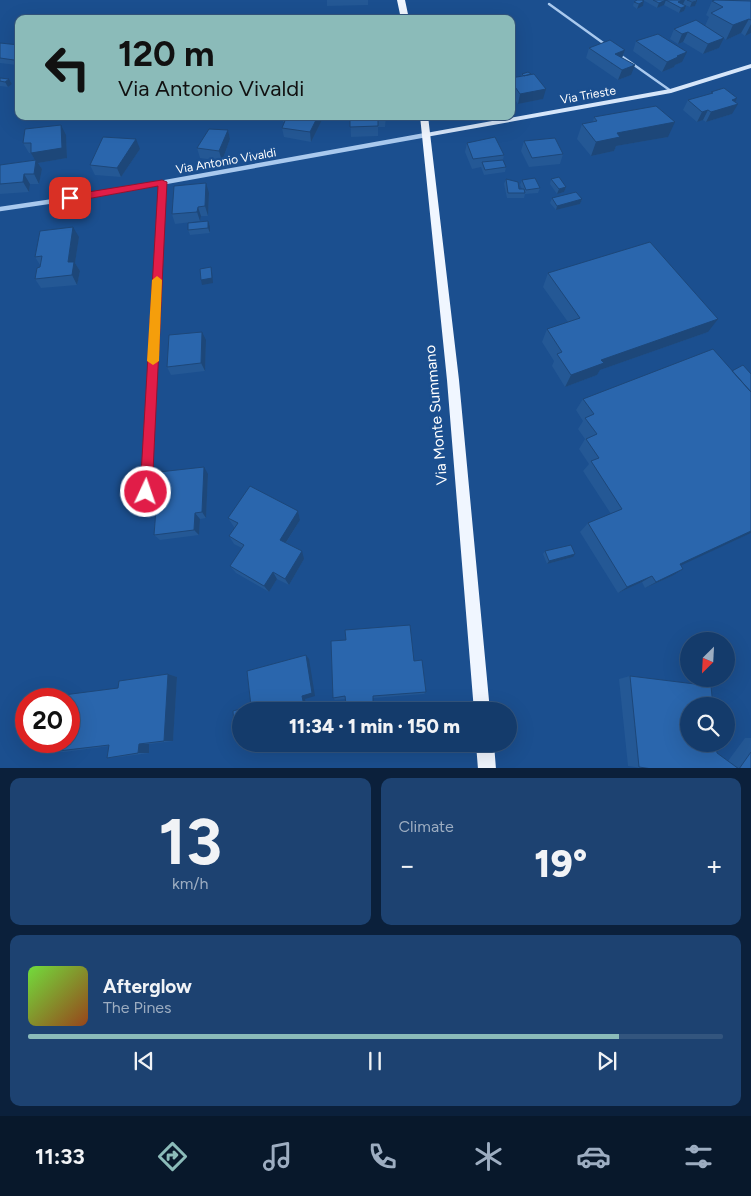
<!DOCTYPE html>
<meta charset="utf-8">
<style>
:root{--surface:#143b6b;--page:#1d4271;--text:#f1f3f6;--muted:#9dadc1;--line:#33557e;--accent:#8bbbb9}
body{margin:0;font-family:Figtree,sans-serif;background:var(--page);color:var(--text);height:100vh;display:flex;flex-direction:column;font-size:19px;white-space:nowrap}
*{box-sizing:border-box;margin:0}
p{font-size:16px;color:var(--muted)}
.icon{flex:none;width:28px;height:28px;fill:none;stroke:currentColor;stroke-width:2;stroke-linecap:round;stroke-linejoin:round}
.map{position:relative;height:768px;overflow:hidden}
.side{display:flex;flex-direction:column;gap:10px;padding:10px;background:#0b203b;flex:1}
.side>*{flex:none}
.guide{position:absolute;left:15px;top:15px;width:500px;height:105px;border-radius:10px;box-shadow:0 5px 20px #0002,0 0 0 1px var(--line);background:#8bbbb9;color:#111;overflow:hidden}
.needle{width:32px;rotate:204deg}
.fabs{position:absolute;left:680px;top:632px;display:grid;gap:10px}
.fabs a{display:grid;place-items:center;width:55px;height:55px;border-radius:50%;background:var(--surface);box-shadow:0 5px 20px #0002,0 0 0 1px var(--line);font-size:25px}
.speed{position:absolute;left:15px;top:688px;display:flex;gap:10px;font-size:25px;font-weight:700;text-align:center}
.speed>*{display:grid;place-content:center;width:65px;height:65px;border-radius:50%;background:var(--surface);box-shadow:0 5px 20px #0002,0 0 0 1px var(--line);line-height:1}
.speed .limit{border:8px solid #d22;background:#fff;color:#111}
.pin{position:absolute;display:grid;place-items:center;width:42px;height:42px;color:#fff;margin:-21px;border-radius:10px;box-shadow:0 2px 8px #0006}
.me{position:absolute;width:55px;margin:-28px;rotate:3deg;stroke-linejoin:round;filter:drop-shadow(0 0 4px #0008)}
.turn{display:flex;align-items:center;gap:18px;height:105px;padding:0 20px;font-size:22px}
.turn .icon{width:65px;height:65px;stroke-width:2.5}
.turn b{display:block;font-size:35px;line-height:42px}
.big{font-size:38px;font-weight:800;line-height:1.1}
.side .tile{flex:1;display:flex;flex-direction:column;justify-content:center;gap:8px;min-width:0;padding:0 18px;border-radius:10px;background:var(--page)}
.side .dial{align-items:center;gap:0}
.dial b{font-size:65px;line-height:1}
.song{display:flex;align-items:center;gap:15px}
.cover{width:60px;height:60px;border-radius:8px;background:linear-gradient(135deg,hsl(100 70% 55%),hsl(20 70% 35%))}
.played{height:5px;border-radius:2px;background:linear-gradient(90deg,var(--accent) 85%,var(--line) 85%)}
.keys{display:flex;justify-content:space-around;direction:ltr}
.heat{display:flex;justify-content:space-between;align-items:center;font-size:28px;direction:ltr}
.side .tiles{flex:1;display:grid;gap:10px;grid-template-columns:1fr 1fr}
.tile:last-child{grid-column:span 2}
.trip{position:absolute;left:232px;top:702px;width:285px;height:50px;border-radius:25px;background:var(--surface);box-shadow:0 5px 20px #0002,0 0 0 1px var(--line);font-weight:800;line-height:50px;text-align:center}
.menu{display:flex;height:80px;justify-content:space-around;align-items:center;background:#08182b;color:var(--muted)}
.menu .icon{width:35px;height:35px}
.menu .on{color:var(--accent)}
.menu b{font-size:22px;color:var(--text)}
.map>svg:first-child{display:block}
</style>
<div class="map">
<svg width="751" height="769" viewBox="0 0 751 769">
<rect width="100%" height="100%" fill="#1b4f8f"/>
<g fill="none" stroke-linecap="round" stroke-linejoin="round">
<path stroke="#a9c9ee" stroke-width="2.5" d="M549 4 606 45
M620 55 671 91"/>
<path stroke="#a9c9ee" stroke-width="3" d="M156 303 162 182"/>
<path stroke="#a9c9ee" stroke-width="4" d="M146 492 156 302"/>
<path stroke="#a9c9ee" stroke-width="3" d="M424 135H426"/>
<path stroke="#a9c9ee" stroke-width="4.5" d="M0 209 88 196 426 135"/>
<path fill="#d6e6fa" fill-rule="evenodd" d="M751 64V68L671 93 426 137 422 135 426 133 670 89Z"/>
<path fill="#f0f6ff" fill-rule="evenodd" d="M397 0H405L409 19H401Z
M420 116H428L459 380 490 711H474L447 380Z
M476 744H494L496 769H478Z"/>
</g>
<path fill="#245895" d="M327 0H368V5L327 6Z
M643 0H696L697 1 695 6 690 7 682 4 686 6 684 11 679 13 664 5 657 8Z
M715 0H751V33L745 36 741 33 726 40 724 38 719 48 703 54 683 42 678 44 670 39 674 29 705 26 709 17 706 15 712 1Z
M644 1 643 6 637 9 633 6 634 2Z
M636 41 682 62 675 65 674 67 662 72 633 51Z
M0 43 19 45V63L17 65 0 63Z
M589 48 625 50 622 58 631 75 618 80 586 58Z
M522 74 543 99 518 104 511 94V78L521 76Z
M0 78 9 79 12 84 8 87 0 86Z
M711 92 737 98 735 102 732 114 706 122 703 120 697 122 683 110 688 100 710 94Z
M283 116H324L311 142 284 137 282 128 285 122H283Z
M350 116H386L385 127H378V136L351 137Z
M453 116H481L454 119Z
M594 117 668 137 616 146 614 151 591 156 577 139 582 124 593 122Z
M228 130 230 139 222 161 200 158 197 148Z
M66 135 67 158 38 163 42 169 39 184H30L29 192 0 194V165L35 160 31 153H29L23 143Z
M524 141 563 154 560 164 529 167 521 151Z
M467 143 504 155 503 160 506 167 505 172 484 175 481 167 472 169 465 152Z
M140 149 121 177 95 175 90 165Z
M506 179 519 189H522L520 185 522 180 540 188 538 193 525 194 524 198H507L504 184Z
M551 179 566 187 564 192 557 194 550 184Z
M209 193 208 216H201L200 221 175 224 172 214Z
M552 198 582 199 580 204 556 210 550 203Z
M208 221 210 226V233L190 235 188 230Z
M79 237 75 263 80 271 77 285 41 288 35 279 40 265 35 257Z
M548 273 708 332 600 370 597 375 565 387 552 366 554 361 542 342 547 329 568 322 543 287Z
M206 340 205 371 171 375 167 367Z
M732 371 751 374V533L681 565 672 576 645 588 642 582 618 593 580 532 588 523 611 514 583 471 589 464 579 449 585 439 578 429 583 421 576 410 583 399Z
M208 474 206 518 200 519 199 535 160 540 154 535Z
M298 511 300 520 286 543 304 559 289 585 277 579 269 592 236 573 230 566 242 548 234 544 229 536 235 527H234L228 518Z
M545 551 573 557 547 564 543 554Z
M414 661 426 692 424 694 373 698V704L347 706 346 704V699L335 700 333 698Z
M168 674 177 677 173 741 149 744V753L119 757 107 758 109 746 64 752H50L118 688Z
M630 676 717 753 728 761 745 738H751V769H647L628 766 619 679Z"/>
<path fill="#1d4779" d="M666 0 664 5 657 8 659 3Z
M682 0H685L683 4 677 6 678 2Z
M644 1 643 6 637 9 639 4Z
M697 1 695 6 690 7 692 2Z
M686 6 684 11 679 13 681 8Z
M749 19 741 33 726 40 733 25Z
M751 24V33L745 36Z
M688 32 683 42 678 44 682 34Z
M724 38 719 48 703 54 708 44Z
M625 50 621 60 611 64 615 54Z
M687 52 682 62 675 65 674 67 662 72 667 62 677 56Z
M18 55 19 63 17 65 14 60Z
M635 65 631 75 618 80 622 70Z
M9 79 12 84 8 87 5 82Z
M546 89 543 99 518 104 520 94Z
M737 98 734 105 738 104 732 114 706 122 711 112 732 100Z
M708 110 703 120 697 122 702 112Z
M318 116H324L311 142 310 132Z
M675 122 668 137 616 146 614 151 591 156 596 142 617 133Z
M61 125 66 135 67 158 38 163 42 169 39 184 34 174 36 162 31 153Z
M228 130 230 139 222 161 219 151Z
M136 139 140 149 121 177 117 168Z
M24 174 30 184 29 192 23 182Z
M206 183 209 193 208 216 205 206Z
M566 187 564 192 557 194 559 189Z
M582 199 580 204 556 210 557 206Z
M198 207 201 216 200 221 197 212Z
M208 221 210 226V233L208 228Z
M73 227 79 237 75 263 80 271 77 285 72 275 68 262Z
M211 267 212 272 213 283 202 285 201 280Z
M718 319 708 332 600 370 597 375 565 387 571 375 601 360Z
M202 332 206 340 205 371 201 363Z
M204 467 208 474 206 518 202 512Z
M298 511 300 520 283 547 280 540Z
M195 513 200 519 199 535 194 530Z
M751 531V533L669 571 680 564Z
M302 551 304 559 289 585 285 579Z
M575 554 573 557 547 564 549 561Z
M683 569 672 576 645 588 656 582Z
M273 572 277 579 269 592 264 586Z
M652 576 642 582 618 593 627 587Z
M306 655 309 659 315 696 305 699 307 711H305L302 696Z
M168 674 177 677 173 741H164Z
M139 744H149V753H138Z
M266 744H272L255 748H250Z"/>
<path fill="#2a66ad" stroke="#1d4779" d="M637 0H642L644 1 639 4 634 2Z
M653 0H666L659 3Z
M666 0H682L678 2 686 6 681 8Z
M687 0H696L697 1 692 2Z
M715 0 751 1V20L749 19 733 25 711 13 723 7 712 1Z
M333 16 363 17V19H333Z
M696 20 724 38 708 44 688 32 682 34 674 29Z
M658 34 687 52 677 56 678 57 667 62 636 41Z
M610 40 625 50 615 54 635 65 622 70 589 48Z
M0 43 19 45V55L14 60 0 58Z
M528 72 531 74 524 76 522 74Z
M534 74 546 89 520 94 511 81V78Z
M0 78 9 79 5 82 0 81Z
M724 88 737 98 732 100 738 104 711 112 708 110 702 112 688 100 713 93 711 92Z
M656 106 675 122 617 133 620 137 596 142 582 124 597 121 594 117Z
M287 116H318L310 132 282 128Z
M350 116H385V117H378V126L350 127Z
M61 125 62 148 31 153V143H23L25 129Z
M209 129 228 130 219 151 197 148Z
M103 137 136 139 117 168 90 165Z
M495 137 504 155 473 159 467 143Z
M555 138 563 154 532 158 524 141Z
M36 160 34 174H24L23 182 0 184V165Z
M503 160 506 167 485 170 482 162Z
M559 177 566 187 559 189 551 179Z
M535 178 540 188 526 190 522 180Z
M506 179 518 182 519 189H524L525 193H508Z
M206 183 205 206 198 207 197 212 172 214 174 186Z
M576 192 582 199 557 206 552 198Z
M208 221V228L188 230V223Z
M73 227 68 262H74L72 275 35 279 37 268 40 267 42 256 35 257 40 231Z
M650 242 718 319 601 360 604 363 571 375 557 354 562 352 547 329 580 318 548 273Z
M211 267 212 278 201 280 200 269Z
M202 332 201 363 167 367 169 335Z
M713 349 751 392V531L680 564 683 569 656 582 652 576 627 587 588 523 622 509 591 461 599 458 586 439 597 434 585 418 594 414 583 399Z
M743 365 751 374V392L732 371Z
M204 467 202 512 195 513 194 530 154 535 159 472Z
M250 486 298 511 280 540 302 551 285 579 273 572 264 586 230 566 244 545 229 536 238 523 228 518Z
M571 545 575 554 549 561 545 551Z
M410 625 414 661 422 660 426 692 373 696V702L346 704 345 696 333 698 331 641 346 640 345 630Z
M306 655 312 693 302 696 305 711H241V737L235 739 233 711 251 706 247 671Z
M168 674 164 741 139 744 138 753 107 758 109 745 50 752 52 741H69V699H48V697L118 688 119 681Z
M630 676 711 686 713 706H689V744H716L717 753 739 769H652L639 767Z
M249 744H266L250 748Z
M751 752V769H739Z"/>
<path fill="#e11d48" stroke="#92132f" d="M162 180 167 182 152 492 150 496 146 498 142 496 140 492 158 186 70 202 66 198 70 195Z"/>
<path fill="#f59e0b" d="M157 276 162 280 159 361 153 365 147 361 152 280Z"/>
<g text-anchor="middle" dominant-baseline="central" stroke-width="5" stroke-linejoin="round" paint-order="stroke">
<g font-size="12" fill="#fff" stroke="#1b4f8f">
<text transform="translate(588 95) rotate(-10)">Via Trieste</text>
<text transform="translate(226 161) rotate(-10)">Via Antonio Vivaldi</text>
</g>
<g font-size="15" fill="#fff" stroke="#1b4f8f">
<text transform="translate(436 415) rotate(-95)">Via Monte Summano</text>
</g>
</g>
</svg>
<div class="fabs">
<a><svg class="needle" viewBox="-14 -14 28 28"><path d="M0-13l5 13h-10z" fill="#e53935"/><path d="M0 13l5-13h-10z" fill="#9dadc1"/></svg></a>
<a><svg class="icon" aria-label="search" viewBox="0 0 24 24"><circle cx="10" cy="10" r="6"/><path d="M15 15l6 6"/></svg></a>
</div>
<div class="speed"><div class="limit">20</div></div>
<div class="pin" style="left:70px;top:198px;background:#d93025"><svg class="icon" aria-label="arrive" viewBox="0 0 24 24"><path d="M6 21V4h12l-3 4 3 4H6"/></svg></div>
<svg class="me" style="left:146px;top:492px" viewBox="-20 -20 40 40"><circle r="17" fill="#e11d48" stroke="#fff" stroke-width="3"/><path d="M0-11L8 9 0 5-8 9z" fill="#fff"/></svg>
<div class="trip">11:34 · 1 min · 150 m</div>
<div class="guide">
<div class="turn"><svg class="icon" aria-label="left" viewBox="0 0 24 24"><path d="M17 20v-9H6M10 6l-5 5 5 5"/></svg><div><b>120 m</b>Via Antonio Vivaldi</div></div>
</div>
</div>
<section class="side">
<div class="tiles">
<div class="tile dial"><b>13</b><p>km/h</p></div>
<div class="tile"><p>Climate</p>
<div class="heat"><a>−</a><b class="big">19°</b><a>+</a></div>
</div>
<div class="tile">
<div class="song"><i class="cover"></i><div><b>Afterglow</b><p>The Pines</p></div></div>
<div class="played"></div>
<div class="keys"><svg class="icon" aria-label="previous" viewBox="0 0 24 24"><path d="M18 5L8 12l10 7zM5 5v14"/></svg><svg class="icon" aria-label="pause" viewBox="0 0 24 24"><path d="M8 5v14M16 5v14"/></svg><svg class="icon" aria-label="next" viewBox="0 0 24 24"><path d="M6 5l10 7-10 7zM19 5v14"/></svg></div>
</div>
</div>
</section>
<nav class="menu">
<b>11:33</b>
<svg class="icon on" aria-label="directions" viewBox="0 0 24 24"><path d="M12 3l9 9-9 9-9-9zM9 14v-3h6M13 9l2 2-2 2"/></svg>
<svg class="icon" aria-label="music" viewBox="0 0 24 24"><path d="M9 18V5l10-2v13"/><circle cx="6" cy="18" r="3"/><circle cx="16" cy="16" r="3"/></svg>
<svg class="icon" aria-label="phone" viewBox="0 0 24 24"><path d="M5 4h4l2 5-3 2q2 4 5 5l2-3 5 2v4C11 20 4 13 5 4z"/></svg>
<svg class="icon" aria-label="climate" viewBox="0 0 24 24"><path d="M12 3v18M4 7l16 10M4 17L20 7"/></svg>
<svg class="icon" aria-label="car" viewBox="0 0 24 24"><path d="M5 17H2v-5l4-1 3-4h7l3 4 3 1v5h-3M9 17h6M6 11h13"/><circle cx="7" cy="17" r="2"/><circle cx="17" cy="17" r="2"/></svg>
<svg class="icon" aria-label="filters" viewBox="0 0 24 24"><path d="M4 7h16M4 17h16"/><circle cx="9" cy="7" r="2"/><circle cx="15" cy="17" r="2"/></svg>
</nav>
